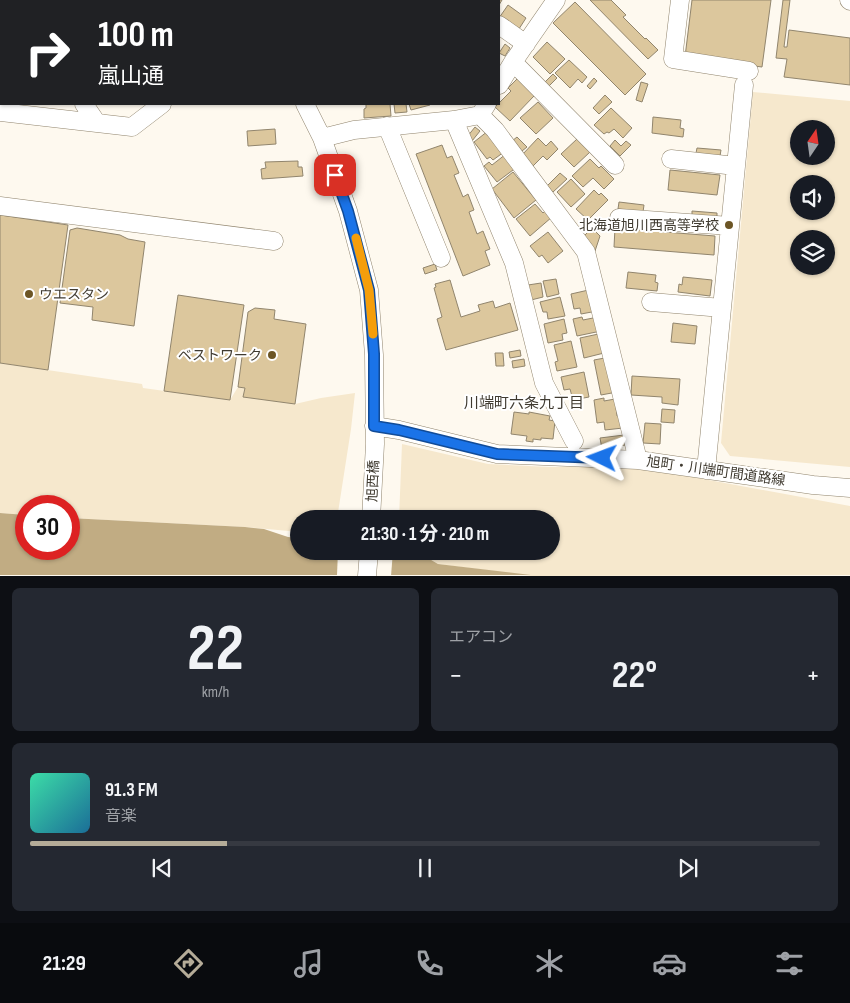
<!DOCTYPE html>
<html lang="ja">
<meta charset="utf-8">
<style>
:root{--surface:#171b24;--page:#242831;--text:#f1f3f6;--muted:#9ea1a6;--line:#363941;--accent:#b5ac98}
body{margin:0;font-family:"Sofia Sans Condensed","Noto Sans JP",sans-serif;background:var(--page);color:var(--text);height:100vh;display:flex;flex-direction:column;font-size:19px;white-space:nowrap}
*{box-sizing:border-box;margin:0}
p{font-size:16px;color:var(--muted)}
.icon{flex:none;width:28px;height:28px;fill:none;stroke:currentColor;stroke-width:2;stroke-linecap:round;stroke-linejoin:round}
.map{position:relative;height:576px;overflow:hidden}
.details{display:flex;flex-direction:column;gap:12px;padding:12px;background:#0d0f14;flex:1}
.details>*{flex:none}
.banner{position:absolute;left:0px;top:0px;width:500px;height:105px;box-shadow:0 1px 4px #0004;background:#202124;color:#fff;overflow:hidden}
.needle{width:32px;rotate:13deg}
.controls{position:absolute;left:790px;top:120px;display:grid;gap:10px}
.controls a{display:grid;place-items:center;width:45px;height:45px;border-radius:50%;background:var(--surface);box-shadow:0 1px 4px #0004;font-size:25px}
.speed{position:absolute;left:15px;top:495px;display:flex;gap:10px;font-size:25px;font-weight:700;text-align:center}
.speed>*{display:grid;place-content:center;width:65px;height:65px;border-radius:50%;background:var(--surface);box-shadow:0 1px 4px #0004;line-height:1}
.speed .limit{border:8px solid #d22;background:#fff;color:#111}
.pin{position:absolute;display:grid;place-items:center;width:42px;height:42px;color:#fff;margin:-21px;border-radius:10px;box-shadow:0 2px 8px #0006}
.me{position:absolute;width:55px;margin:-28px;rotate:273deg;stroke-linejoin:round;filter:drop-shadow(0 0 4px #0008)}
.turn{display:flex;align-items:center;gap:18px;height:105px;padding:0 15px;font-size:22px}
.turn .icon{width:65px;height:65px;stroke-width:2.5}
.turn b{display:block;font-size:35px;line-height:42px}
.big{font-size:38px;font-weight:700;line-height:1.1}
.details .tile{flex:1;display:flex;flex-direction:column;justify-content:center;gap:8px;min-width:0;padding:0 18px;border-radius:8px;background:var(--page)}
.details .dial{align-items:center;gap:0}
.dial b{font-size:65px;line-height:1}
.song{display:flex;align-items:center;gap:15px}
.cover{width:60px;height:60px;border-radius:8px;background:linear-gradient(135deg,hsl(160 70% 55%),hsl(200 70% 35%))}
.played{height:5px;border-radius:2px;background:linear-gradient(90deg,var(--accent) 25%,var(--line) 25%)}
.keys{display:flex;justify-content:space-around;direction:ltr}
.heat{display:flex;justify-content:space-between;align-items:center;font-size:28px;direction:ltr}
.details .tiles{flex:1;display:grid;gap:12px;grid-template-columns:1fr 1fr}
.tile:last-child{grid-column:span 2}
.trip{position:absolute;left:290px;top:510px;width:270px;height:50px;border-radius:25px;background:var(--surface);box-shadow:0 1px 4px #0004;font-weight:700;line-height:50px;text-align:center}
.tab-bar{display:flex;height:80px;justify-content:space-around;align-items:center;background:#090b0e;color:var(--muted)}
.tab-bar .icon{width:35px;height:35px}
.tab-bar .current{color:var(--accent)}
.tab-bar b{font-size:22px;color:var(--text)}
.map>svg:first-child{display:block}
</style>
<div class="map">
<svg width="850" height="576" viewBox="0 0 850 576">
<rect width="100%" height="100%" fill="#fef9ef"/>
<path fill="#f6e8cd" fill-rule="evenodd" d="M753 92 850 101V467L730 456 721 443ZM799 129H826V156H799ZM799 184H826V211H799ZM799 239H826V266H799Z
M0 363 142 384 143 388 230 400 238 387 245 388 244 397 295 404 321 398 355 393 351 429 337 519H299V532L245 527 69 518V506H26V515L0 513Z
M402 444 488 464 549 467 633 466 850 506V575L531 576 438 564 416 551H551V519H399Z"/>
<path fill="#c1ac83" d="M0 513 26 515V549H69V518L245 527 264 529 288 537 299 538V551H416L438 564 531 575H0Z"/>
<path fill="#fef9ef" d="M338 551H393L391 576 337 575Z"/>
<path fill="#dcc79d" stroke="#91856d" d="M472 0H502L499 5V1H473Z
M590 0H611L626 15 623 17 645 39 646 38 658 50 648 59Z
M692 0H771L762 67 685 57Z
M783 0H790L784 47H787L789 30 850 38V85L784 77 787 59 776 58Z
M575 2 646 74 625 95 553 23Z
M508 5 526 18 517 32 499 18Z
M547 42 565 59 550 74 533 57Z
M505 44 510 48 505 56 499 53Z
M569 60 587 77 582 83 578 79 570 88 555 73Z
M553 74 557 78 549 86 545 82Z
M594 78 597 81 590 89 587 86Z
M517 79 534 96 510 121 495 107 511 91 508 88Z
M641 82 648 84 642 102 636 100Z
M605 95 612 102 599 114 593 108Z
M538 102 553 118 536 134 520 118Z
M366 104H390L391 116 364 118V109L366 108Z
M394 104H406L407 112 395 113Z
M409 104H430V105L411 110Z
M611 108 632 128 623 138 614 129 609 133 607 132 604 134 594 125Z
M653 117 681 120 680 128 684 129 683 137 652 133Z
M475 127 480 131 472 141 467 137Z
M275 129 276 144 248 146 247 131Z
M488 131 504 152 493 160 490 157 487 159 474 142Z
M517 137 527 147 522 151 512 141Z
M538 138 546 146 551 141 558 149 547 160 543 156 533 166 522 155Z
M577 139 590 152 574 167 561 154Z
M615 140 621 146 626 141 631 145 620 156 610 146Z
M442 145 447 158 452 156 459 173 454 175 463 197 468 194 474 210 469 212 477 234 483 231 490 249 485 251 490 265 463 276 416 154Z
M697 148 721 150 720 156 696 153Z
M506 154 517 167 497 182 484 166 489 162 492 165Z
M590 159 599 168 601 166 614 179 604 189 593 178 583 187 572 176Z
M298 161V167H302L303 176 262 179 261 169 266 168 265 162Z
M670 170 720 175 717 195 668 190Z
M513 172 536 200 514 218 492 189Z
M560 173 567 179 553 192 547 186Z
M571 179 585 194 571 207 557 192Z
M594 190 599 195 601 193 608 200 588 220 576 209Z
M619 202 644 205 643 212 618 209Z
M535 204 543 213 546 210 552 217 530 236 516 219Z
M692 211 717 213V218L692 215Z
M0 215 68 225 48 370 0 363Z
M77 228 120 235 128 239 145 242 134 326 92 320 93 307 60 303 70 230Z
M592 228 600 236 595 251 582 238Z
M615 228 715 236 714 255 614 247Z
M548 232 563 251 548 263 542 255 539 257 530 246Z
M435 264 437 270 425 274 423 268Z
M628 272 656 275 655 282 658 283 657 291 626 288Z
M683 277 712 280 710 296 678 292 679 284 682 285Z
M556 279 559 294 547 297 543 281Z
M450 280 461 317 480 311 478 305 493 301 495 308 510 303 518 330 446 350 437 319 442 317 434 288 436 287 435 284Z
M541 283 543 297 531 300 528 285Z
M593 289 597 311 581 314 580 308 574 309 571 294Z
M178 295 244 305 230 400 164 391Z
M560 297 565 316 548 319 547 312H543L540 302Z
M255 308 275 310 274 319 306 324 295 404 243 397 245 388 238 387 248 312Z
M582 317 583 320 598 317 601 331 577 336 573 319Z
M564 319 567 333 562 334 563 340 548 343 544 324Z
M673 323 697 326 695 344 671 342Z
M603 333 608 352 584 358 580 338Z
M571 341 577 367 557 371 555 362 558 361 554 345Z
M520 350 521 356 510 358 509 352Z
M495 353H503L504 366H496Z
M610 357 617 392 601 395 594 360Z
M524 359 525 366 513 368 512 361Z
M584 372 589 397 573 400 570 389 564 390 561 377Z
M632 376 680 379 678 405 662 403V397L631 395Z
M604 398V401L615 399 617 416 621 415 623 428 605 430 604 422 597 423 594 400Z
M662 409 675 410 674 423 661 422Z
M514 412 529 414V412L550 416 549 420 555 421 553 439 541 438V440L533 439V442L526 441 527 436 511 434Z
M645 423 661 424 660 444 643 443Z
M624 435 625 445 602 449 600 438Z"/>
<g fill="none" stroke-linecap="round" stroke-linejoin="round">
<defs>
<path id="minor" d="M242 0 243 1
M462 0 463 1
M680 0 673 59 749 71
M849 0 850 1
M11 1 14 0
M207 1 209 0
M499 25 526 44
M513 62 615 165
M499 85 513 62 556 0
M84 104 97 123
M305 104 322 138 348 211 369 290 374 355 375 444 371 519
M0 112 132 127 162 104
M480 115 495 130 586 252 638 460
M454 120 514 263 544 383 574 441
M387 126 441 258
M322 138 354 130 454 120 480 115 487 104
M671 159 736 166
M0 206 274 241
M619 218 730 226
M651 302 722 308
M374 426 399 430 497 454 638 460 813 485 850 488
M706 470 744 85
M367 576 369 551"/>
</defs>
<use href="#minor" stroke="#90846d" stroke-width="19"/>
<use href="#minor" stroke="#fff" stroke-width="18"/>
</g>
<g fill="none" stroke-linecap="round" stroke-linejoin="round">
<defs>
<path id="route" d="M335 175 348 211 369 290 374 354V426L399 430 497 454 602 458"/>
</defs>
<use href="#route" stroke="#114b97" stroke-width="12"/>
<use href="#route" stroke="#1a73e8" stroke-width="9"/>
<path stroke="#f59e0b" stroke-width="9" d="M356 238 369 290 373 334"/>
</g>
<g fill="#6c5525" stroke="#fff" stroke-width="2">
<circle cx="729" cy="225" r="5"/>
<circle cx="29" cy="294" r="5"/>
<circle cx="272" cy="355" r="5"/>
</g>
<g text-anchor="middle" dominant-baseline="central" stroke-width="4" stroke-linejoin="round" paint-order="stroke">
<g font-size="14" fill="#403b31" stroke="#fff" text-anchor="end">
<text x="719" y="225">北海道旭川西高等学校</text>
<text x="39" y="294" text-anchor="start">ウエスタン</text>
<text x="262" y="355">ベストワーク</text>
</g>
<g font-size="14" fill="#403b31" stroke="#fff">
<text transform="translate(716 471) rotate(8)">旭町・川端町間道路線</text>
<text transform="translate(373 481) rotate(-87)">旭西橋</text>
</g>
<g font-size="15" fill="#403b31" stroke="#fff">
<text x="524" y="403">川端町六条九丁目</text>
</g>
</g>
</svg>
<div class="controls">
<a><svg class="needle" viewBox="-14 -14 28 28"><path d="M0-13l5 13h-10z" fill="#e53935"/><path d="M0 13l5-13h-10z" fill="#9ea1a6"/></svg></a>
<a><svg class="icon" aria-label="sound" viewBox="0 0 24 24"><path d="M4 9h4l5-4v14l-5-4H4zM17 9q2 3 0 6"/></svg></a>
<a><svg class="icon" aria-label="layers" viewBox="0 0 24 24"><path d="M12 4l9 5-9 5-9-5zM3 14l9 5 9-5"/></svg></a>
</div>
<div class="speed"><div class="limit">30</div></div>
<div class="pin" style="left:335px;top:175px;background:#d93025"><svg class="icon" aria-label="arrive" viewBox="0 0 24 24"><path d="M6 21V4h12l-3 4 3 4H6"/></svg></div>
<svg class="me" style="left:602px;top:458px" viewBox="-20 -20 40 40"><path d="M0-17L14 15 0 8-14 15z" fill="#1a73e8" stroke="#fff" stroke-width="4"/></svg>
<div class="trip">21:30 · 1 分 · 210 m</div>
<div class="banner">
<div class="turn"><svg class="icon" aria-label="right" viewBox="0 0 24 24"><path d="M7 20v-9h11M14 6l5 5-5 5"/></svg><div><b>100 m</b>嵐山通</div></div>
</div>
</div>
<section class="details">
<div class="tiles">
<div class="tile dial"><b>22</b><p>km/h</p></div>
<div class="tile"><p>エアコン</p>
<div class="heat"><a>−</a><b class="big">22°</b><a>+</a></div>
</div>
<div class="tile">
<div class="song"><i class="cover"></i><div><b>91.3 FM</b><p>音楽</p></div></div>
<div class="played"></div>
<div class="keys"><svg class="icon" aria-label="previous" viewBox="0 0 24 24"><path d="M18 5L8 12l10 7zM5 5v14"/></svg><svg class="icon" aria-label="pause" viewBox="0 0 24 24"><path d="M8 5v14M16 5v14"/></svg><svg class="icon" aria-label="next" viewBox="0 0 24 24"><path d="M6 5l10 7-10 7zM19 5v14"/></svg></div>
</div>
</div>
</section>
<nav class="tab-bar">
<b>21:29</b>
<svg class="icon current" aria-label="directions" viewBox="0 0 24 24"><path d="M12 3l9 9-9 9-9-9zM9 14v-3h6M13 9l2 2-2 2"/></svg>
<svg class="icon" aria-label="music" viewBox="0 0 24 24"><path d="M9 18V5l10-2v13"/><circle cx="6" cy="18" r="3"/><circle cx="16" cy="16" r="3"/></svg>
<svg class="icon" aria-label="phone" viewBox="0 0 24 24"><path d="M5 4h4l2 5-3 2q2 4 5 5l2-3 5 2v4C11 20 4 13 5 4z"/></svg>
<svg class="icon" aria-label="climate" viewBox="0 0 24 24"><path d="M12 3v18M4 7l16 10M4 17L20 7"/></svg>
<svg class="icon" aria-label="car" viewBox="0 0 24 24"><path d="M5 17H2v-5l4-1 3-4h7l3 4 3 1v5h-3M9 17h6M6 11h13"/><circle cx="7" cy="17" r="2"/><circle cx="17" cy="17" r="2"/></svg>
<svg class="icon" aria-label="filters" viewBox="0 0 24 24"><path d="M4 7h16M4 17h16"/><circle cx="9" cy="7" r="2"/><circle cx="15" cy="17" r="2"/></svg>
</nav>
